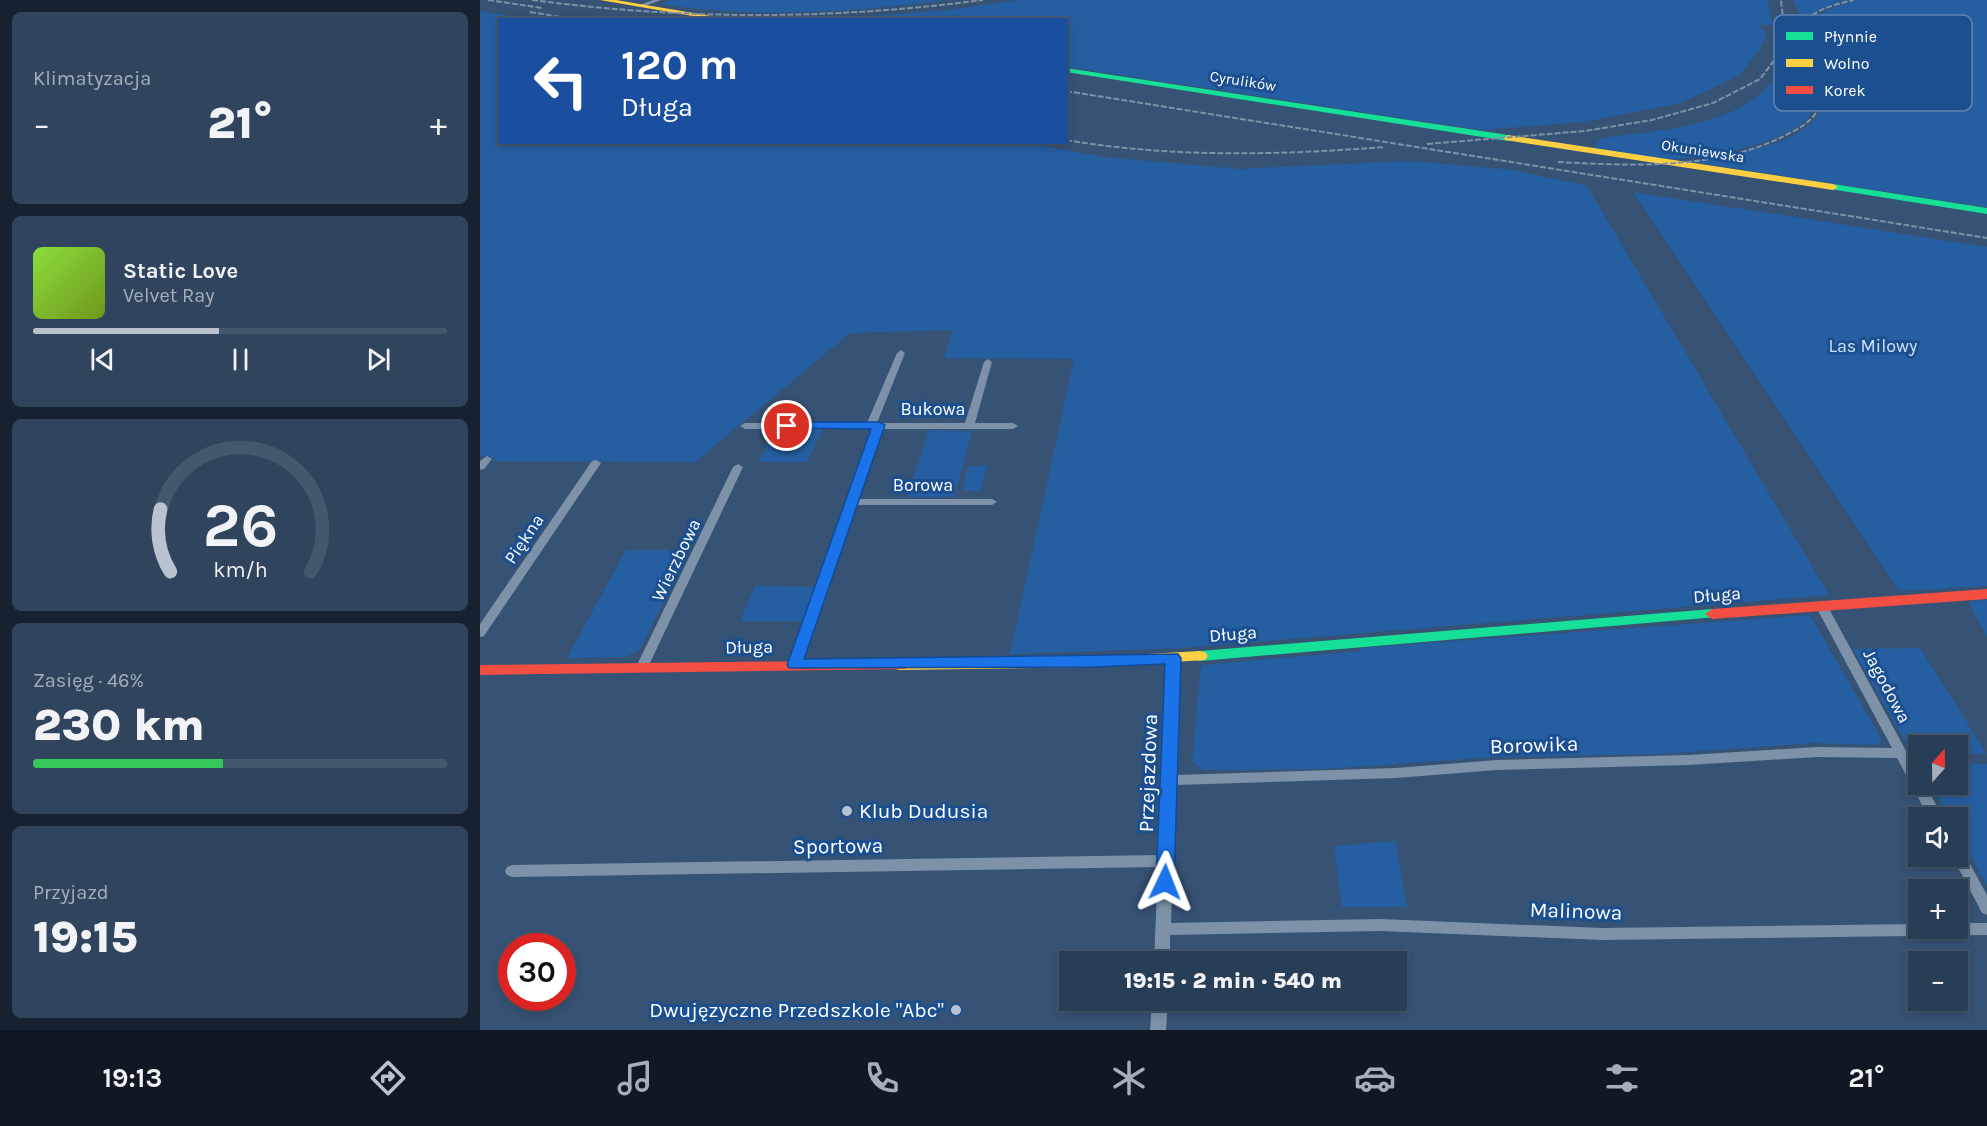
<!DOCTYPE html>
<html lang="pl">
<meta charset="utf-8">
<style>
:root{--surface:#283e57;--page:#30455d;--text:#f1f3f6;--muted:#a5aeba;--line:#44576d;--accent:#b9c2ce}
body{margin:0;font-family:Karla,sans-serif;background:var(--page);color:var(--text);height:100vh;display:flex;flex-direction:column;font-size:22px;white-space:nowrap}
*{box-sizing:border-box;margin:0}
p{font-size:20px;color:var(--muted)}
.icon{flex:none;width:33px;height:33px;fill:none;stroke:currentColor;stroke-width:2;stroke-linecap:round;stroke-linejoin:round}
.map{position:relative;flex:1;overflow:hidden}
.details{display:flex;flex-direction:column;gap:12px;padding:12px;background:#162230;width:480px}
.details>*{flex:none}
.hud{position:absolute;left:18px;top:18px;width:570px;height:126px;border-radius:0px;box-shadow:0 3px 9px #0003,0 0 0 2px var(--line);background:#1a4fa0;color:#fff;overflow:hidden}
.needle{width:39px;rotate:20deg}
.fabs{position:absolute;left:1428px;top:735px;display:grid;gap:12px}
.fabs a{display:grid;place-items:center;width:60px;height:60px;border-radius:0px;background:var(--surface);box-shadow:0 3px 9px #0003,0 0 0 2px var(--line);font-size:30px}
.speed{position:absolute;left:18px;top:933px;display:flex;gap:12px;font-size:30px;font-weight:700;text-align:center}
.speed>*{display:grid;place-content:center;width:78px;height:78px;border-radius:50%;background:var(--surface);box-shadow:0 3px 9px #0003,0 0 0 2px var(--line);line-height:1}
.speed .limit{border:9px solid #d22;background:#fff;color:#111}
.pin{position:absolute;display:grid;place-items:center;width:51px;height:51px;color:#fff;margin:-26px;border:3px solid #fff;border-radius:50%;box-shadow:0 2px 6px #0007}
.me{position:absolute;width:66px;margin:-33px;rotate:2deg;stroke-linejoin:round;filter:drop-shadow(0 0 4px #0008)}
.turn{display:flex;align-items:center;gap:21px;height:126px;padding:0 24px;font-size:27px}
.turn .icon{width:78px;height:78px;stroke-width:2.5}
.turn b{display:block;font-size:42px;line-height:51px}
.big{font-size:45px;font-weight:800;line-height:1.1}
.details .widget{flex:1;display:flex;flex-direction:column;justify-content:center;gap:9px;min-width:0;padding:0 21px;border-radius:9px;background:var(--page)}
.details .dial{align-items:center;gap:0}
.dial svg{height:156px;overflow:visible;fill:none;stroke:var(--line);stroke-width:7;stroke-linecap:round;text-anchor:middle}
.dial text{fill:var(--text);stroke:none}
.song{display:flex;align-items:center;gap:18px}
.cover{width:72px;height:72px;border-radius:9px;background:linear-gradient(135deg,hsl(90 70% 55%),hsl(80 70% 35%))}
.played{height:6px;border-radius:3px;background:linear-gradient(90deg,var(--accent) 45%,var(--line) 45%)}
.keys{display:flex;justify-content:space-around;direction:ltr}
.heat{display:flex;justify-content:space-between;align-items:center;font-size:33px;direction:ltr}
.charge{height:9px;border-radius:4px;background:linear-gradient(90deg,#34c759 46%,var(--line) 0)}
.trip{position:absolute;left:579px;top:951px;width:348px;height:60px;border-radius:0px;background:var(--surface);box-shadow:0 3px 9px #0003,0 0 0 2px var(--line);font-weight:800;line-height:60px;text-align:center}
.tabs{display:flex;height:96px;justify-content:space-around;align-items:center;background:#101923;color:var(--muted)}
.tabs .icon{width:42px;height:42px}
.tabs .on{color:var(--accent)}
.tabs b{font-size:27px;color:var(--text)}
main{display:flex;flex:1;min-height:0}
.map>svg:first-child{display:block}
</style>
<main>
<section class="details">
<div class="widget"><p>Klimatyzacja</p>
<div class="heat"><a>−</a><b class="big">21°</b><a>+</a></div>
</div>
<div class="widget">
<div class="song"><i class="cover"></i><div><b>Static Love</b><p>Velvet Ray</p></div></div>
<div class="played"></div>
<div class="keys"><svg class="icon" aria-label="previous" viewBox="0 0 24 24"><path d="M18 5L8 12l10 7zM5 5v14"/></svg><svg class="icon" aria-label="pause" viewBox="0 0 24 24"><path d="M8 5v14M16 5v14"/></svg><svg class="icon" aria-label="next" viewBox="0 0 24 24"><path d="M6 5l10 7-10 7zM19 5v14"/></svg></div>
</div>
<div class="widget dial"><svg viewBox="0 0 100 80">
<path d="M14 69A42 42 0 1 1 86 69"/>
<path d="M14 69A42 42 0 0 1 9 37" stroke="#b9c2ce"/>
<text x="50" y="56" font-size="32" font-weight="700">26</text>
<text x="50" y="72" font-size="11">km/h</text>
</svg></div>
<div class="widget"><p>Zasięg · 46%</p><b class="big">230 km</b><div class="charge"></div></div>
<div class="widget"><p>Przyjazd</p><b class="big">19:15</b></div>
</section>
<div class="map">
<svg width="1507" height="1030" viewBox="0 0 1507 1030">
<rect width="100%" height="100%" fill="#365274"/>
<path fill="#265fa1" d="M191 0H468C373 12 275 19 181 4Z
M538 0H1287L1293 25H1279L1287 34 1280 49 1260 75 1201 103 1103 122 1000 130 587 67 586 20 352 19 470 10Z
M1313 0H1369C1353 4 1338 8 1326 19L1321 18Z
M1379 0H1507V207L1211 162C1245 157 1348 142 1343 95 1342 77 1328 52 1323 32 1335 11 1357 5 1379 0Z
M0 11 44 19 20 20V142H542L625 157 760 169 929 161 1034 170 1107 186 1349 595 702 648 530 654 594 359 464 358 473 330 370 333 215 462 12 461 15 458 0 456Z
M1315 47H1320C1326 63 1339 86 1335 104 1327 142 1228 158 1196 159 1173 160 1137 151 1114 148L1121 138C1163 133 1219 128 1257 109 1271 102 1283 91 1294 81 1306 70 1314 64 1315 47Z
M1153 192 1507 247V586L1419 591Z
M295 430H342L327 462H279Z
M449 430 492 431 474 497H427Z
M488 466H507L501 491H482Z
M146 550H209L160 650 145 657 87 658Z
M275 587V586L336 587 323 621H260Z
M1507 600V637L1488 602Z
M1330 615 1402 740 1395 745 1332 743 1181 754 1016 757 845 769 724 770 712 762 721 665 881 651V648Z
M1440 648 1507 754H1478V746H1438V753L1432 754 1373 649Z
M1478 763 1507 764V885L1478 832V818L1469 817 1451 785 1478 784Z
M915 841 927 907H862L854 846Z"/>
<g fill="none" stroke-linecap="round" stroke-linejoin="round">
<path fill="#7d92a8" fill-rule="evenodd" d="M173 0H181L162 7 157 6Z
M421 350 425 353 397 423H485L504 362 508 359 512 362 495 423H533L538 426 533 429H402L378 499H512L517 502 512 505H376L321 665 319 668H311L309 665 393 429H265L260 426 265 423H387L417 353Z
M7 456 12 459 4 469 0 470V461Z
M116 460 121 463 4 636 0 637V624L112 461Z
M258 464 263 467 168 667 166 670H158L156 667 253 467Z
M1341 601 1347 605 1438 773V784H1445L1463 818H1449L1417 758 1337 757 1208 765 1017 770 916 778 695 785 691 923 901 919 1122 928 1438 924V928H1478V923H1507V935L1122 940 901 931 690 935V962H674L678 867 32 877 27 875 25 871 27 867 32 865 679 855 687 658 689 655H697L699 658 695 775 916 768 1017 760 1208 755 1337 747 1412 748 1335 605Z
M1478 849 1483 851 1507 895V915L1502 913 1472 856H1478Z
M672 1000H688L686 1030H670Z"/>
<path fill="#16e098" fill-rule="evenodd" d="M586 68 1028 135 1032 138 1028 141 586 72Z
M1353 184 1507 208V214L1350 189 1348 187Z
M1232 609 1237 611 1239 614 1237 617 720 661 715 660 712 656 715 652 720 651Z"/>
<path fill="#ffcf43" fill-rule="evenodd" d="M120 0H136L255 20H236Z
M1028 135 1353 184 1358 187 1353 190 1025 140 1024 138Z
M720 651 725 652 728 656 725 660 614 667 420 670 415 669 412 665 415 661 420 660 614 657Z"/>
<path fill="#f24e42" fill-rule="evenodd" d="M1507 589V599L1232 619 1225 614 1232 609Z
M420 660 425 661 428 665 425 669 0 675V665Z"/>
<path stroke="#7e92a7" stroke-width="2" stroke-dasharray="6 2" stroke-linecap="butt" d="M8 0 62 8
M52 0C205 20 350 20 503 0
M50 12 98 20
M586 91 1507 238
M586 140C693 158 798 155 905 147
M947 144 1105 131 1172 120 1233 103 1280 79 1306 45 1301 0
M1078 162C1153 166 1238 170 1306 135 1318 129 1332 122 1338 109 1341 102 1339 94 1338 87 1335 73 1320 47 1320 35 1320 12 1357 4 1374 0"/>
</g>
<path fill="#1a73e8" stroke="#114b97" stroke-width="1.5" d="M307 422H399L405 425 324 659 698 654 701 658 694 882 692 887 685 890 678 887 676 882 685 664 614 667 309 668 307 665 391 429 303 428 301 426Z"/>
<g fill="#b9c2ce" stroke="#1b4f8f" stroke-width="2">
<circle cx="367" cy="811" r="6"/>
<circle cx="476" cy="1010" r="6"/>
</g>
<g text-anchor="middle" dominant-baseline="central" stroke-width="6" stroke-linejoin="round" paint-order="stroke">
<g font-size="15" fill="#fff" stroke="#1b4f8f">
<text transform="translate(763 81) rotate(9)">Cyrulików</text>
<text transform="translate(1223 151) rotate(9)">Okuniewska</text>
</g>
<g font-size="18" fill="#cfe3fa" stroke="#1b4f8f">
<text x="1393" y="346">Las Milowy</text>
</g>
<g font-size="18" fill="#fff" stroke="#1b4f8f">
<text x="453" y="409">Bukowa</text>
<text x="443" y="485">Borowa</text>
<text transform="translate(44 539) rotate(-56)">Piękna</text>
<text transform="translate(196 560) rotate(-64)">Wierzbowa</text>
<text transform="translate(1237 595) rotate(-5)">Długa</text>
<text transform="translate(753 634) rotate(-5)">Długa</text>
<text transform="translate(269 647) rotate(-1)">Długa</text>
<text transform="translate(1407 686) rotate(62)">Jagodowa</text>
</g>
<g font-size="21" fill="#fff" stroke="#1b4f8f">
<text transform="translate(1054 745) rotate(-2)">Borowika</text>
<text transform="translate(668 773) rotate(-88)">Przejazdowa</text>
<text transform="translate(358 846) rotate(-1)">Sportowa</text>
<text transform="translate(1096 911) rotate(2)">Malinowa</text>
</g>
<g font-size="21" fill="#fff" stroke="#1b4f8f" text-anchor="start">
<text x="379" y="811">Klub Dudusia</text>
<text x="464" y="1010" text-anchor="end">Dwujęzyczne Przedszkole "Abc"</text>
</g>
</g>
<rect x="1294" y="15" width="198" height="96" rx="9" fill="#1b4f8f" stroke="#5f84b1" stroke-width="1.5"/>
<rect x="1306" y="32" width="27" height="8" fill="#16e098"/>
<rect x="1306" y="59" width="27" height="8" fill="#ffcf43"/>
<rect x="1306" y="86" width="27" height="8" fill="#f24e42"/>
<g font-size="16" fill="#fff">
<text x="1344" y="42">Płynnie</text>
<text x="1344" y="69">Wolno</text>
<text x="1344" y="96">Korek</text>
</g>
</svg>
<div class="fabs">
<a><svg class="needle" viewBox="-14 -14 28 28"><path d="M0-13l5 13h-10z" fill="#e53935"/><path d="M0 13l5-13h-10z" fill="#a5aeba"/></svg></a>
<a><svg class="icon" aria-label="sound" viewBox="0 0 24 24"><path d="M4 9h4l5-4v14l-5-4H4zM17 9q2 3 0 6"/></svg></a>
<a>+</a>
<a>−</a>
</div>
<div class="speed"><div class="limit">30</div></div>
<div class="pin" style="left:307px;top:426px;background:#d93025"><svg class="icon" aria-label="arrive" viewBox="0 0 24 24"><path d="M6 21V4h12l-3 4 3 4H6"/></svg></div>
<svg class="me" style="left:685px;top:882px" viewBox="-20 -20 40 40"><path d="M0-17L14 15 0 8-14 15z" fill="#1a73e8" stroke="#fff" stroke-width="4"/></svg>
<div class="trip">19:15 · 2 min · 540 m</div>
<div class="hud">
<div class="turn"><svg class="icon" aria-label="left" viewBox="0 0 24 24"><path d="M17 20v-9H6M10 6l-5 5 5 5"/></svg><div><b>120 m</b>Długa</div></div>
</div>
</div>
</main>
<nav class="tabs">
<b>19:13</b>
<svg class="icon on" aria-label="directions" viewBox="0 0 24 24"><path d="M12 3l9 9-9 9-9-9zM9 14v-3h6M13 9l2 2-2 2"/></svg>
<svg class="icon" aria-label="music" viewBox="0 0 24 24"><path d="M9 18V5l10-2v13"/><circle cx="6" cy="18" r="3"/><circle cx="16" cy="16" r="3"/></svg>
<svg class="icon" aria-label="phone" viewBox="0 0 24 24"><path d="M5 4h4l2 5-3 2q2 4 5 5l2-3 5 2v4C11 20 4 13 5 4z"/></svg>
<svg class="icon" aria-label="climate" viewBox="0 0 24 24"><path d="M12 3v18M4 7l16 10M4 17L20 7"/></svg>
<svg class="icon" aria-label="car" viewBox="0 0 24 24"><path d="M5 17H2v-5l4-1 3-4h7l3 4 3 1v5h-3M9 17h6M6 11h13"/><circle cx="7" cy="17" r="2"/><circle cx="17" cy="17" r="2"/></svg>
<svg class="icon" aria-label="filters" viewBox="0 0 24 24"><path d="M4 7h16M4 17h16"/><circle cx="9" cy="7" r="2"/><circle cx="15" cy="17" r="2"/></svg>
<b>21°</b>
</nav>
